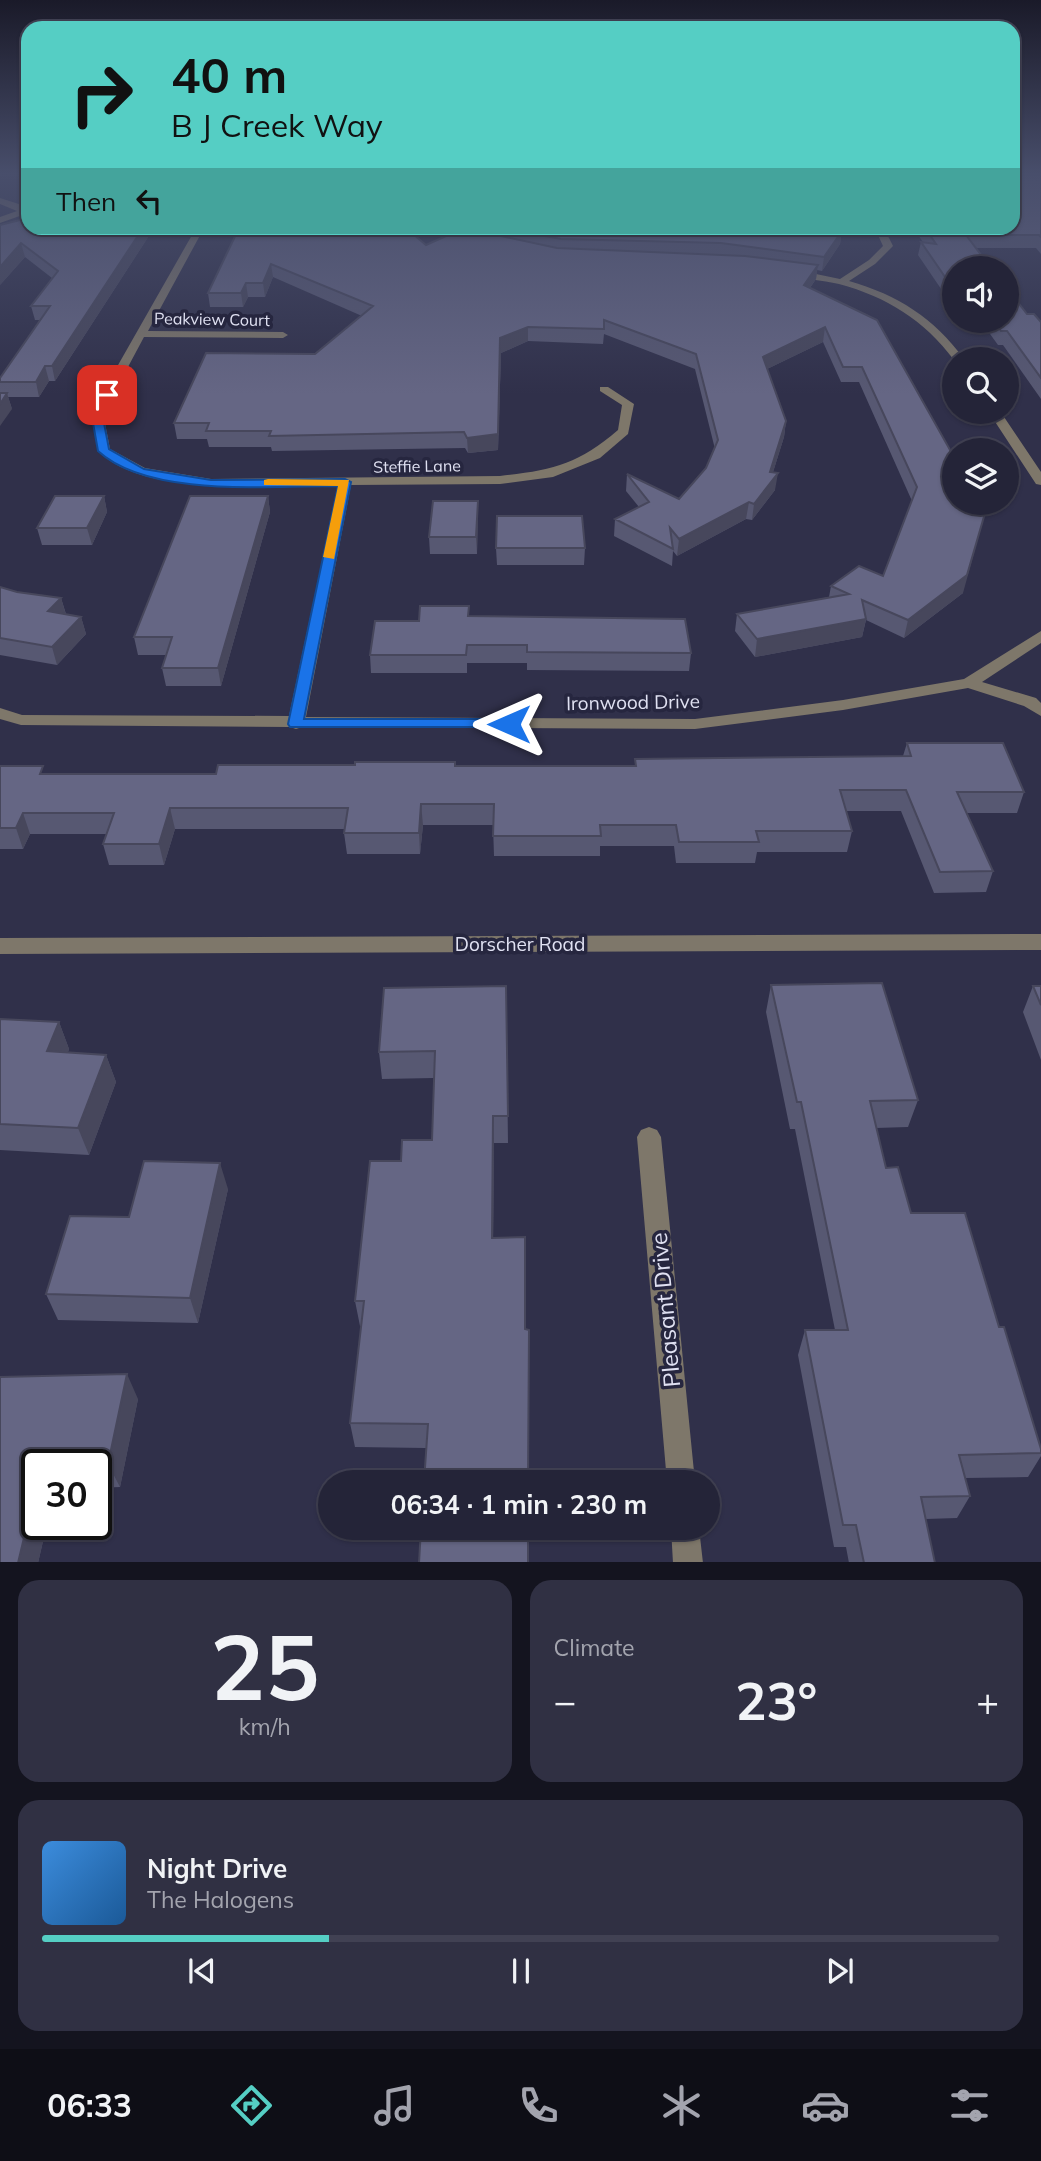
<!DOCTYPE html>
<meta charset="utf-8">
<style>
:root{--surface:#242438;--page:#303043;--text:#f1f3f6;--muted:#a3a4ae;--line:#414153;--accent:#55cec4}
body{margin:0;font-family:Mulish,sans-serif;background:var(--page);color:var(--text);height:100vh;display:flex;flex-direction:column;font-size:26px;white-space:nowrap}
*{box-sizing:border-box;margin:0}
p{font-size:23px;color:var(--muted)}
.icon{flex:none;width:38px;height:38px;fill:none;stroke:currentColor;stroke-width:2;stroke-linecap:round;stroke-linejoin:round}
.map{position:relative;height:1562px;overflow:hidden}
.panel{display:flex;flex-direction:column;gap:18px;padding:18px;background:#14141f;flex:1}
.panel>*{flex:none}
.banner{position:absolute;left:21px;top:21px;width:999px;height:214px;border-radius:21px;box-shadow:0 2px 5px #0004,0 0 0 2px var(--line);background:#55cec4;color:#111;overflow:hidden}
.fabs{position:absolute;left:942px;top:256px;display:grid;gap:14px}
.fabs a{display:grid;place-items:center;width:77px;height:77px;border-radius:50%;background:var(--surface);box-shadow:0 2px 5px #0004,0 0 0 2px var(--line);font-size:35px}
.speed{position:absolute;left:21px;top:1449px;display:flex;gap:14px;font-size:35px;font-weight:700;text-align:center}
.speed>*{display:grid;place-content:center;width:91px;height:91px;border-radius:50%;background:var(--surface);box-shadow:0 2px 5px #0004,0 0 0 2px var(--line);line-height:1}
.speed .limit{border:4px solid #111;border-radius:10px;background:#fff;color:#111}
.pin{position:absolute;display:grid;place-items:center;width:60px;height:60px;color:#fff;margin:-30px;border-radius:14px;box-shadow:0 4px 10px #0006}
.me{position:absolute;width:77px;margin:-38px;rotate:270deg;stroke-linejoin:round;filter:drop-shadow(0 0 5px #0008)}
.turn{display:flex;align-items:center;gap:24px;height:147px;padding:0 35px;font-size:32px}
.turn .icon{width:91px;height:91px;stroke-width:2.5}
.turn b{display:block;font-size:49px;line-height:60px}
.then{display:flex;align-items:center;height:66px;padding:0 35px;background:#0003;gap:14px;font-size:26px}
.big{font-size:52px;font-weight:700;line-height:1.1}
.panel .card{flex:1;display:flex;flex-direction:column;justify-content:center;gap:10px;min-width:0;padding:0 24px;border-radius:21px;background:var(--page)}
.panel .dial{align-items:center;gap:0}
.dial b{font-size:91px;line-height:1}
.song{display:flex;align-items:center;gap:21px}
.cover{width:84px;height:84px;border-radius:10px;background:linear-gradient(135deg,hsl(210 70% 55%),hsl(210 70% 35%))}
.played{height:7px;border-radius:4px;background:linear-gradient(90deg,var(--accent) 30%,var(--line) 30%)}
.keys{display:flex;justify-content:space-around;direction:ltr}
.heat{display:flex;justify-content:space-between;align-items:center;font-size:38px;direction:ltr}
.panel .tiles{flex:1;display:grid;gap:18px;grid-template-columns:1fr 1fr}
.card:last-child{grid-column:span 2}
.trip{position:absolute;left:318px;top:1470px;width:402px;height:70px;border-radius:35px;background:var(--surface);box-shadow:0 2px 5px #0004,0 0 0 2px var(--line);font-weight:700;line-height:70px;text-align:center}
.menu{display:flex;height:112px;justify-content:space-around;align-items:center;background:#0e0e16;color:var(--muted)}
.menu .icon{width:49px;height:49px}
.menu .selected{color:var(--accent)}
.menu b{font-size:32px;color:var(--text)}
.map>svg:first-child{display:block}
</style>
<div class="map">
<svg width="1041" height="1563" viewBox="0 0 1041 1563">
<rect width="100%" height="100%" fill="#30304a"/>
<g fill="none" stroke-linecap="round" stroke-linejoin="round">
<path fill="#7e776a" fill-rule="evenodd" d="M0 198 28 207V213L0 223V217L17 211 0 204Z
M196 228H204L148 331 283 332 288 335 283 338 144 337 113 395 105 423 110 449 145 468 211 479 500 476C553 470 577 465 618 430L622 405 600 391V387H608L634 404 628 434 600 458 553 477 500 484 351 485 306 717 695 719 843 700 964 679 1041 631V643L982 682 1036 698 1041 703V716L1024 706 968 688 843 710 695 729 302 727 296 729 290 727 21 725 0 719V708L22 715 289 716 338 486C274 486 145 498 98 451L93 423 101 395Z
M869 228C883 226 887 233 893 246L875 264 849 281C898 295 934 318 964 359L954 360C924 320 887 297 839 284 823 280 800 280 787 272L792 269 840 279 869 260 883 246 878 235Z
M988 411H1000L1041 472V485L1036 484Z
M1041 934V950L0 954V938Z
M649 1127 657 1130 661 1137 695 1482H667L637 1137 641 1130Z
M671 1528H699L703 1563H673Z"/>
</g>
<path fill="#575872" d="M1041 175V254L1036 248H976L954 268V308L918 255 921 242H923L913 228H1013Z
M28 218 154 228 55 381H49L39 397H8L12 409 0 393V378L40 320H35L31 306 52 278 25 257 0 285Z
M239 228 426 245 481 232V228H814L842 231 840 244 822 271 817 270 816 279 810 288 877 320 963 593 904 638 866 620 862 637 755 657 735 631 737 614 829 597 831 586 883 576 912 501 859 382H841L823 342 767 369 786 421 784 437 773 472 775 490 752 520 746 519 677 556 673 551 672 566 614 536 615 519 639 507 626 491 627 474 679 499 706 468 715 449 695 369 604 334 603 344 528 341 501 353 498 450 468 453 465 448 272 451 271 447H209L207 439H177L174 423 315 354 362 316 273 277 265 297H248L243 307H210L208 293Z
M1027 314 1041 322V399L1003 345H998L980 320H1006Z
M104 496 107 512 92 545H42L37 528Z
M268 496 270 512 221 686H166L162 668 166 655H138L134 637Z
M478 501 477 554H430L429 537Z
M496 548H585L584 565H497Z
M0 587 17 592 61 598 66 614 81 617 86 634 57 665 0 655Z
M469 606V616L691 653 689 671 527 670V663H467V673H371L370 655 419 621Z
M907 743 1024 792 1017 813H966L993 871 986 892 934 893 901 811H846L852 831 847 852H757L755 863H676L674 846H600V856H494L493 825H423L420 854H347L344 833 345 829H175L164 865H109L103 844 107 834H30L23 849H0V766L45 774H216L456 766H635V759L903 756Z
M771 985 918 1100 908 1127 876 1128 886 1168 911 1213 999 1327 1041 1449V1456L1028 1477 965 1478 970 1496 957 1518 926 1519 935 1563H849L846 1547H834L798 1355 805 1330H835L795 1129H790L766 1012Z
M506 986 508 1143H494L493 1238 426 1448 355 1447 350 1423 361 1326H360L355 1301 401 1161 432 1140 434 1078 382 1079 379 1052Z
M1033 986H1041V1060L1023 1012Z
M0 1019 59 1022 69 1049 68 1052 106 1055 116 1082 89 1155 0 1150Z
M228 1189 198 1323 58 1320 46 1294Z
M0 1377 138 1399 120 1487 96 1488V1465H37V1524H47L38 1563Z"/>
<path fill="#47475c" d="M143 228H154L55 381 52 366Z
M842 231 840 244 822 271 824 257Z
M21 243 25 257 0 285V267Z
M271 264 273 277 265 297 263 283Z
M818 265 816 279 802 299 804 285Z
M246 283 248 297 243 307 241 293Z
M528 327V341L501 353 498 450 468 453 467 438 500 338Z
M825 327 823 342 761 372 763 357Z
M45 366 49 381 39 397 36 382Z
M7 393 12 409 0 426V404Z
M786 421 784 437 769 485 778 473 775 490 752 520 754 504 770 472Z
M104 496 107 512 92 545 87 528Z
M268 496 270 512 221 686 218 668Z
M478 501V517L477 554 476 537Z
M749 502 746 519 677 556 679 539Z
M985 513 963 593 904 638 908 620Z
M61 598 66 615 48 611Z
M81 617 86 634 57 665 52 647Z
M866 619 862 637 755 657 757 639Z
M421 804 423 825 420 854 419 833Z
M170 808 175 829 164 865 159 844Z
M23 813 30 834 23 849 16 828Z
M59 1022 69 1049 58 1078 47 1051Z
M106 1055 116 1082 89 1155 78 1128Z
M493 1116 494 1143 493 1264 492 1238Z
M220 1163 228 1189 198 1323 190 1298Z
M127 1374 138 1399 120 1487 108 1464Z
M37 1483V1524H47L38 1563H18Z"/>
<path fill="#656684" stroke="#47475c" stroke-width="2" d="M1013 175H1041V237L1039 235H966L991 268H954V290L921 242 936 244 925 228H1013Z
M28 218V228H143L52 366H45L36 382H0V378L50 306H31L58 271 21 243 0 267V225Z
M239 228H406L426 245 464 228 557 248 745 256 818 265 804 285 877 320 954 457V502H979L985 513 967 575 908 620 862 600 866 619 757 639 737 614 849 594 831 586 859 566 883 576 917 487 862 367H843L825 327 763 357 786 421 770 472 778 473 754 504 749 502 679 539 670 528 673 549 615 519 649 502 627 474 679 499 706 468 718 440 696 354 604 320V329L528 327 500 338 498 434 467 438 464 432 269 436 271 431H206L209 423H174L206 353 315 354 373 306 271 264 263 283H246L241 293H208Z
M503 228H814L842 231 824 257 721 243 561 239 512 230Z
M1006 287 1027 314H1034L1041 322V378L1007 331H1001L994 320H1006Z
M0 393H7L0 404Z
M55 496H104L87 528H37Z
M190 496H268L218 668H162L172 637H134Z
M433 501H478L476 537H429Z
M497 516H582L585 548H496Z
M0 587 17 592 61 598 48 611 81 617 52 647 0 638Z
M420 606H469L468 616 685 619 691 653 527 652V645H467L466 655H370L375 621H419Z
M907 743H1003L1024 792H957L993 871 940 872 906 790H840L852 831H756L759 842H679L676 825H600L601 836H493L494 804H421L419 833H344L348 808H170L159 844H103L114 813H23L16 828H0V766H43L40 774H216L218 765H355V762H455V766H636L635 759 911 756Z
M882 983 918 1100 870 1101 886 1168 898 1167 911 1213H965L999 1327H1004L1041 1449V1453L959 1455 970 1496 921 1497 935 1563H864L856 1525H843L805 1330H848L801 1102H797L771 985Z
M506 986 508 1116H493L492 1238 525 1237V1329L529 1330 528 1482H424L428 1424 350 1423 364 1301H355L370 1161H401L402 1140H432L435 1051 379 1052 384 988Z
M1033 986H1041V1005Z
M0 1019 59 1022 47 1051 106 1055 78 1128 0 1124Z
M144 1161 220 1163 190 1298 46 1294 70 1216 129 1217Z
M127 1374 108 1464 37 1465V1483L18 1563H0V1377Z
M421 1528H528V1563H419Z"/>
<linearGradient id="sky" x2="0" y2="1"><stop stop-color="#1a1a29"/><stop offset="0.44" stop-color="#484e6b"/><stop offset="1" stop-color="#484e6b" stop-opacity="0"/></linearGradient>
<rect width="1041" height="394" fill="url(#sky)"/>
<path fill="#1a73e8" stroke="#114b97" stroke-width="2" d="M107 392 112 395 104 423 109 449 144 469 211 480 345 479 351 482 304 719H509L514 720V727H290L288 724 338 486C272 486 149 498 98 451L93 423 102 395Z"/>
<path fill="#f59e0b" d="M268 479 349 480 334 559 323 557 338 486 264 485V480Z"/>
<g text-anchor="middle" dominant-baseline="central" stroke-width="7" stroke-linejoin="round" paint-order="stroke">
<g font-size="16" fill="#e0e1f2" stroke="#26263f">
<text transform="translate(212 319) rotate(1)">Peakview Court</text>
<text transform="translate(417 466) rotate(-1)">Steffie Lane</text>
</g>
<g font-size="19" fill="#e0e1f2" stroke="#26263f">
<text transform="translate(633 702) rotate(-1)">Ironwood Drive</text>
<text x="520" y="944">Dorscher Road</text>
</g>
<g font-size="23" fill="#e0e1f2" stroke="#26263f">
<text transform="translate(665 1310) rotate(-95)">Pleasant Drive</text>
</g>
</g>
</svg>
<div class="fabs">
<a><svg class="icon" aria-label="sound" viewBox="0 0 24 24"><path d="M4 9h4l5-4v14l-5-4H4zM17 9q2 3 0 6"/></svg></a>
<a><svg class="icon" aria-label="search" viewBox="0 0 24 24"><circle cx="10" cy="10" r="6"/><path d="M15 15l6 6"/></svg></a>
<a><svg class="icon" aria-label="layers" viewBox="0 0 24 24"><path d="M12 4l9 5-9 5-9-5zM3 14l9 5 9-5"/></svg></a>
</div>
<div class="speed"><div class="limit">30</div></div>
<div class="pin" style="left:107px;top:395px;background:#d93025"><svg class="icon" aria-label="arrive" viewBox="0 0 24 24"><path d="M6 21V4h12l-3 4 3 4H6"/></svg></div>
<svg class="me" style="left:509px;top:724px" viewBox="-20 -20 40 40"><path d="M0-17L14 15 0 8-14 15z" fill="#1a73e8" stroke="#fff" stroke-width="4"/></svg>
<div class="trip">06:34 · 1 min · 230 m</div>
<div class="banner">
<div class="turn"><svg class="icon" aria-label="right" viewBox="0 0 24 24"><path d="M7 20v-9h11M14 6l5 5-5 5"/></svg><div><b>40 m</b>B J Creek Way</div></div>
<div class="then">Then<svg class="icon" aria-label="left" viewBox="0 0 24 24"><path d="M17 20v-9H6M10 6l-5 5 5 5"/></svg></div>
</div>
</div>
<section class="panel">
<div class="tiles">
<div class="card dial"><b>25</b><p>km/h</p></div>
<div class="card"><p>Climate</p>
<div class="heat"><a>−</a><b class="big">23°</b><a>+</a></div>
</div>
<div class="card">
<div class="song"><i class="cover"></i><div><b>Night Drive</b><p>The Halogens</p></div></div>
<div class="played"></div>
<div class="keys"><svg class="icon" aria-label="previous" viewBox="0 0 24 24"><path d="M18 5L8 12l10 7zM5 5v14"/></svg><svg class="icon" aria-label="pause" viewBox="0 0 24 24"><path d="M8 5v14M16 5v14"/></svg><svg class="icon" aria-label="next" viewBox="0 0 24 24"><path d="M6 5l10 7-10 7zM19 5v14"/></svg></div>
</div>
</div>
</section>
<nav class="menu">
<b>06:33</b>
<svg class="icon selected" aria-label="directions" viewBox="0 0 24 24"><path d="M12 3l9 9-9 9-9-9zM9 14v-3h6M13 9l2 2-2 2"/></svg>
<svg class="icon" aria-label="music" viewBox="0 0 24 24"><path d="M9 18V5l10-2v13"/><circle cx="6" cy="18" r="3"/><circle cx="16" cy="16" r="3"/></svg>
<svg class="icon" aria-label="phone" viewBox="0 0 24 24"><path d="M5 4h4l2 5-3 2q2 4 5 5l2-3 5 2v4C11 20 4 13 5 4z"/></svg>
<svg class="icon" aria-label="climate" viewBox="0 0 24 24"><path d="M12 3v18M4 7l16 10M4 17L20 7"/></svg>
<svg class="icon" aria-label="car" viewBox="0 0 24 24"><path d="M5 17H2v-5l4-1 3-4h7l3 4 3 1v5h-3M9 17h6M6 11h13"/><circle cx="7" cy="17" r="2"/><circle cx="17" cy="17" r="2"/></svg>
<svg class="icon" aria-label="filters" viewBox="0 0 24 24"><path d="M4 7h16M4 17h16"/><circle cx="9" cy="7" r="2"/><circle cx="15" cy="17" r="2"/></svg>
</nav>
